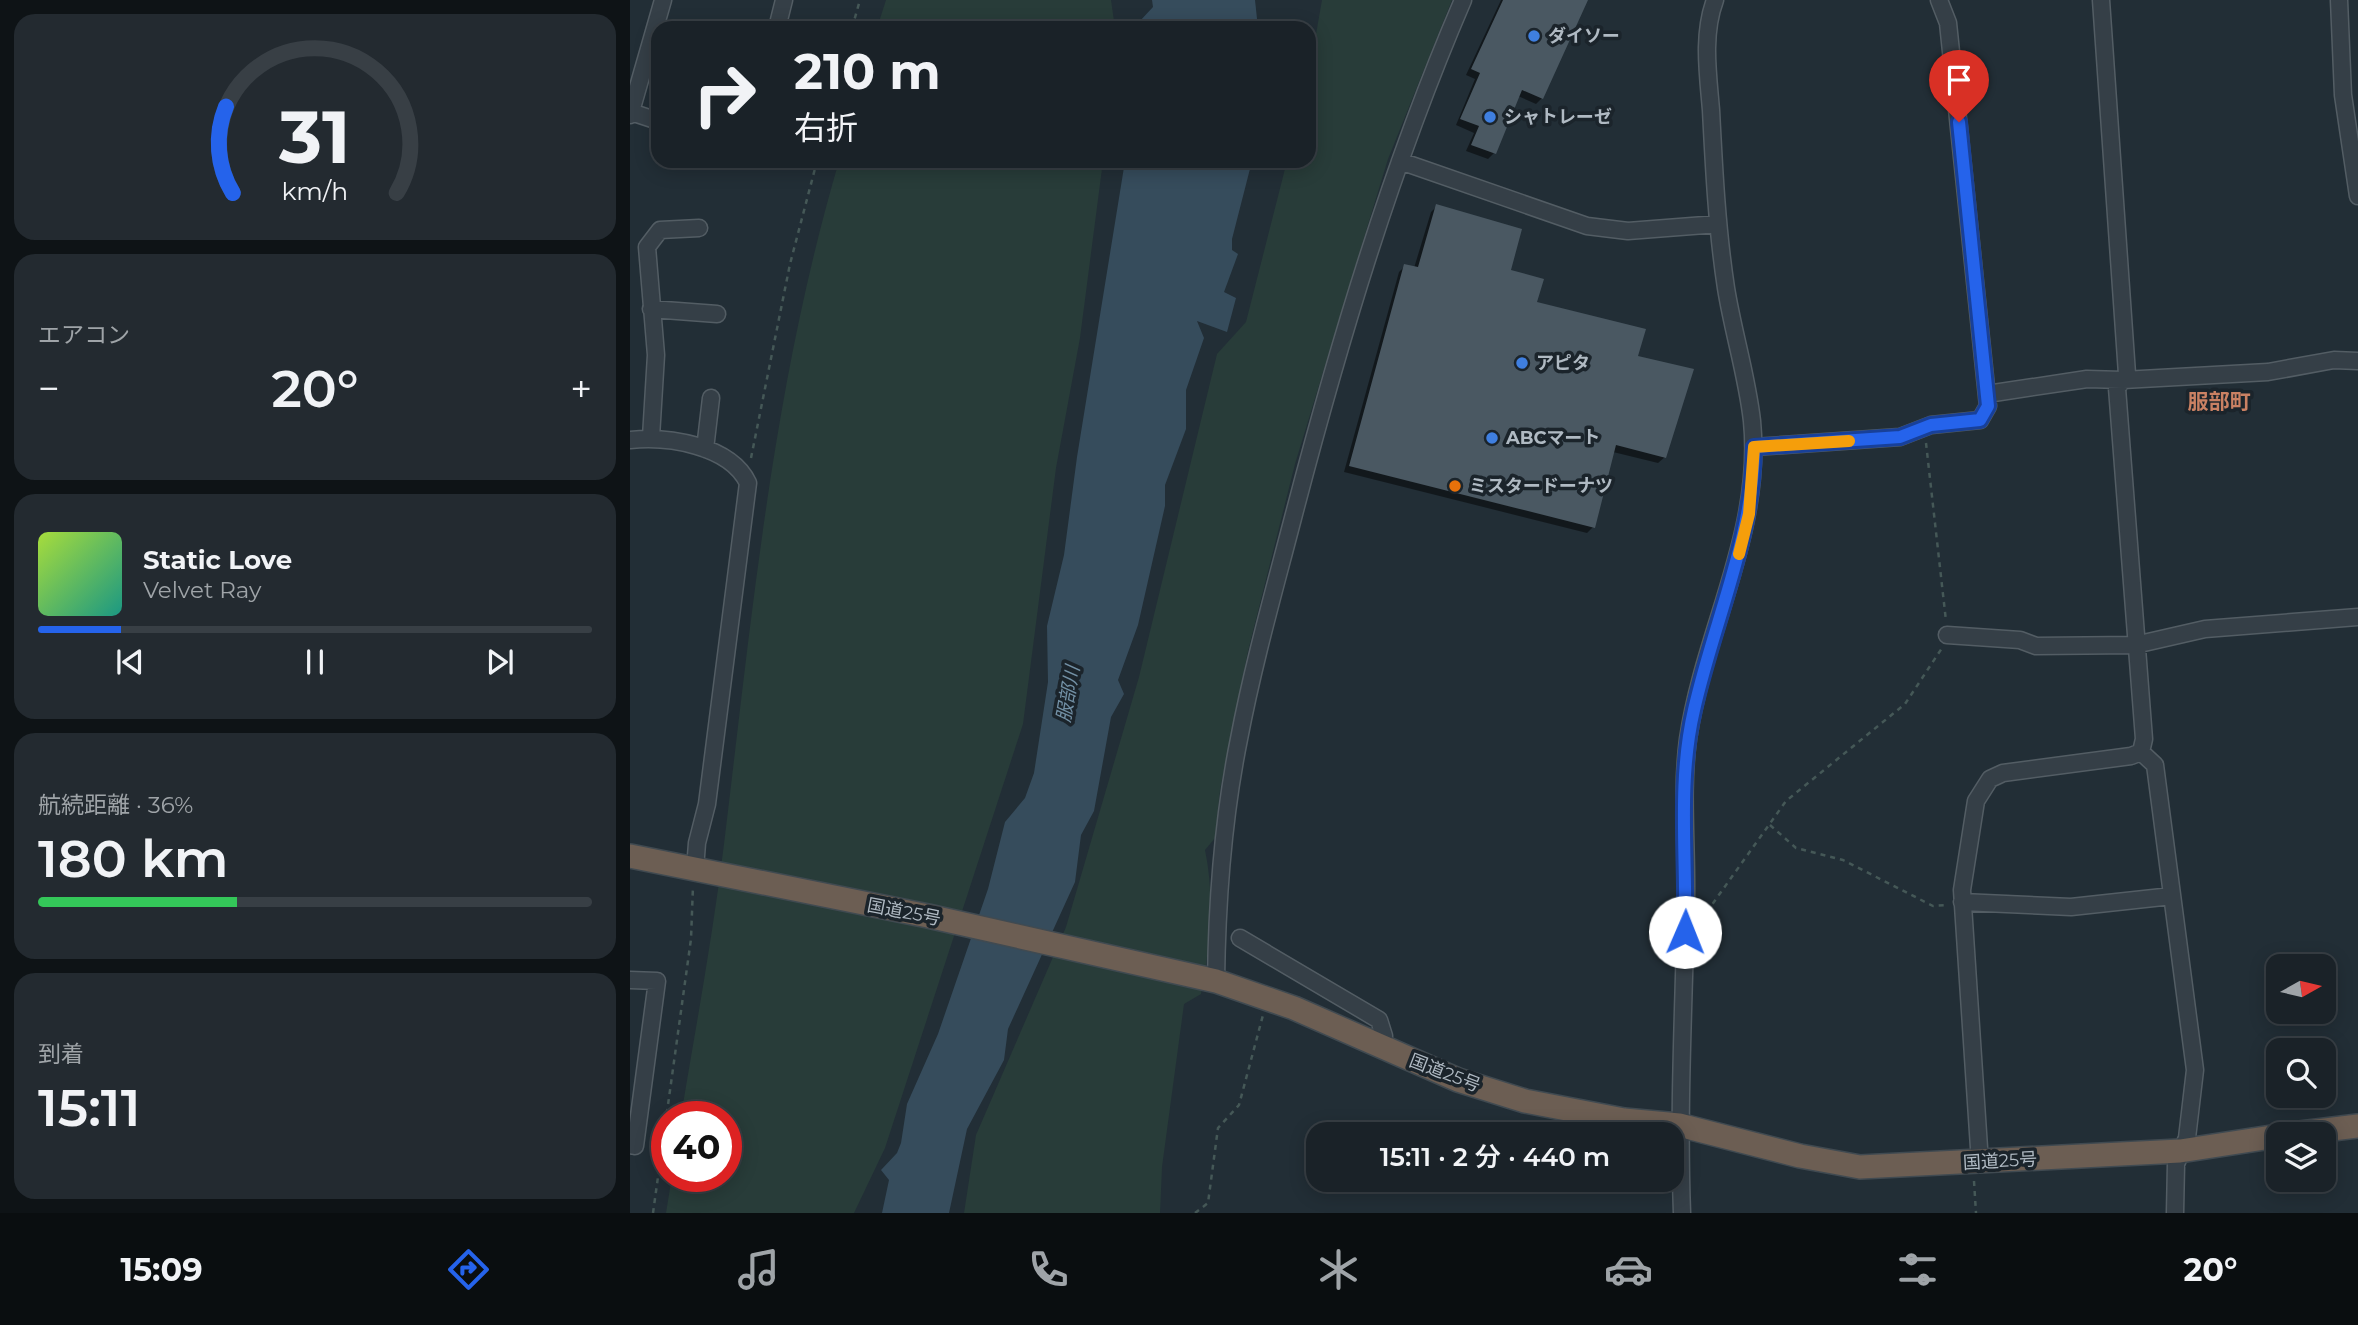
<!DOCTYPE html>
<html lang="ja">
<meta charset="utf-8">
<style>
:root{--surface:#1a2228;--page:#232a30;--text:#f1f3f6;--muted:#9fa4a8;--line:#383f45;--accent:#2563eb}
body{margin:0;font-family:Montserrat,"Noto Sans JP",sans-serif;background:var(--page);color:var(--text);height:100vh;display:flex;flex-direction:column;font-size:26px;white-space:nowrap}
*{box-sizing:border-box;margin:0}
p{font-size:23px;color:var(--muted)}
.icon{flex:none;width:38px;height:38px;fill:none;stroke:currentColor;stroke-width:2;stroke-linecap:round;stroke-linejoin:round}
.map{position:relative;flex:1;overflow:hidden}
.panel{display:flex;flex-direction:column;gap:14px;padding:14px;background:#0e1316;width:630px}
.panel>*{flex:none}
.hud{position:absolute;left:21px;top:21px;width:665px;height:147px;border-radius:21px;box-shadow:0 4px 18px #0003,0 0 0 2px var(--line);background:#1a2228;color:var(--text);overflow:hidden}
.needle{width:46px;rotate:82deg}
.controls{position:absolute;left:1636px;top:954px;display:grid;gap:14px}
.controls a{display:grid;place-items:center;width:70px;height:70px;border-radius:14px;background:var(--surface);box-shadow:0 4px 18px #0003,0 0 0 2px var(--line);font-size:35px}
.speed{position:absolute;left:21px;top:1101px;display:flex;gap:14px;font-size:35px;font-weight:700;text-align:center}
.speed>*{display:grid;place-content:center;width:91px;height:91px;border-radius:50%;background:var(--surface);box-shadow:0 4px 18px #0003,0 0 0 2px var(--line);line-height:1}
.speed .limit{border:10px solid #d22;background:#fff;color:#111}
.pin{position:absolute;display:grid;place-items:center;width:60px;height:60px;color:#fff;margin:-72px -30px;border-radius:50% 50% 50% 0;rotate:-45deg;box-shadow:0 0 7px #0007}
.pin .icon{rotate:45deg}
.me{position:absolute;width:77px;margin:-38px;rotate:1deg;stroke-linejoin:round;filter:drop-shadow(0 0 5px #0008)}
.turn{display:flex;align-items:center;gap:24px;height:147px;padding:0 28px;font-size:32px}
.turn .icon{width:91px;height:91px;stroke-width:2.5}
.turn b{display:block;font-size:49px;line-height:60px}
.big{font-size:52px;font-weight:600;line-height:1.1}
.panel .tile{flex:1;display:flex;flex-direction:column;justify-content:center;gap:10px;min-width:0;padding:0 24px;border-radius:21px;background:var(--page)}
.panel .dial{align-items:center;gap:0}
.dial svg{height:182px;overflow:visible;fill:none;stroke:var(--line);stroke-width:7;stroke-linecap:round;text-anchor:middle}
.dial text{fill:var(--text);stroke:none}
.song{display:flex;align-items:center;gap:21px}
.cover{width:84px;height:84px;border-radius:10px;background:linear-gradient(135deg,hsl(80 70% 55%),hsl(170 70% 35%))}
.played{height:7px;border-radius:4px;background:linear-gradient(90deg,var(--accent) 15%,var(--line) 15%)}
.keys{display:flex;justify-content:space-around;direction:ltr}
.heat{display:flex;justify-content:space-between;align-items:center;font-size:38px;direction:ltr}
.charge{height:10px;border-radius:5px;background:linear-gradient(90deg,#34c759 36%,var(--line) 0)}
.trip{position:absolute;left:676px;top:1122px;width:378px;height:70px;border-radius:21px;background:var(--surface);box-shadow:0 4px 18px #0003,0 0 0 2px var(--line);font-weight:600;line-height:70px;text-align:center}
.tabs{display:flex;height:112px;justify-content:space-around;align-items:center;background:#0a0e10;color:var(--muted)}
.tabs .icon{width:49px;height:49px}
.tabs .active{color:var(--accent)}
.tabs b{font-size:32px;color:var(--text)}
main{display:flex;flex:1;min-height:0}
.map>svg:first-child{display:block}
</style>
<main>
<section class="panel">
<div class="tile dial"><svg viewBox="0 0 100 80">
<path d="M14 69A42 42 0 1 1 86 69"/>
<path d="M14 69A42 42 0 0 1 11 31" stroke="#2563eb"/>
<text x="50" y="56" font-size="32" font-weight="700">31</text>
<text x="50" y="72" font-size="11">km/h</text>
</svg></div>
<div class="tile"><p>エアコン</p>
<div class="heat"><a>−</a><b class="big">20°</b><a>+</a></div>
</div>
<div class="tile">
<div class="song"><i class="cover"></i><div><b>Static Love</b><p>Velvet Ray</p></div></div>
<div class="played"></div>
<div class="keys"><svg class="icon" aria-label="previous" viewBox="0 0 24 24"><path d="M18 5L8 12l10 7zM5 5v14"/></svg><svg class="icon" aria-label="pause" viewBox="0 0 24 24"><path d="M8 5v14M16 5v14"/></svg><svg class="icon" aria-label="next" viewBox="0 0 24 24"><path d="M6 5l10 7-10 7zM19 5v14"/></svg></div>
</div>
<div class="tile"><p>航続距離 · 36%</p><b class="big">180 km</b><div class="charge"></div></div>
<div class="tile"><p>到着</p><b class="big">15:11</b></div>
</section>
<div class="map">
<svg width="1728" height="1213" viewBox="0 0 1728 1213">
<rect width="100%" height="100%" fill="#222e36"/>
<path fill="#283c39" d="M256 0H481L485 28H247Z
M692 0H822L758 159 665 464 618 651 590 790 585 838 575 850C585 897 580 948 571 994L554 1004 532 1167 530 1213H334L346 1135 436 927 509 677 587 354 616 322 657 161H679V74Z
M209 161H473L450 338 426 468 393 724 255 1148 224 1213H36L42 1176H96V1116H51C66 1026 83 935 94 844 122 614 143 385 209 161Z"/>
<path fill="#364c5c" d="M522 0H625L628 28H509V22L523 7Z
M495 161H622L602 239V250L608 254 594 292 606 298 597 332 567 321 574 338 556 390V429L535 485V506L508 625 488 680 494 694 481 717 464 811 451 835 445 882 378 1029 374 1060 337 1129 319 1213H252L259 1180 251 1170 267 1153 271 1143 277 1104 308 1034 358 889 375 822 395 798 404 773 418 682 417 626 434 555 447 457Z"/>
<path fill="#0007" d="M871 0H956L912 98 906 104 888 96 864 153 858 159 836 151 844 133 826 125 845 79 836 75Z
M807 206 879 271 905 304 1005 357 1035 457 1028 463 983 452 963 527 957 533 714 472 769 272 775 266 784 268 801 212Z"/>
<path fill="#4a5862" d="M873 0H958L913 99 892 90 866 154 841 145 849 126 830 119 850 73 841 69Z
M806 204 892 229 881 270 914 279 907 302 1016 329 1008 356 1064 369 1036 458 986 445 965 528 719 466 774 264 788 267Z"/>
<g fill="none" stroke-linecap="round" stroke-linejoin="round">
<defs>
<path id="minor" d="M1709 0 1713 95 1728 196
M147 28 154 0
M1 112 28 121
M0 115 33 0
M770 161 957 226 998 231 1088 224
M21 309 87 314
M1357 394 1457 379 1493 380 1638 372 1704 360 1728 361
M21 437 26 355 17 247 30 230 69 228
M0 440C37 436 100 445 118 483L77 804 67 843 65 869
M1124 447 1270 437 1301 425 1350 420 1358 406 1318 23 1309 0
M75 449 81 398
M1317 635 1390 640 1406 646 1505 645 1575 629 1728 617
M1511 752 1525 765 1565 1070 1557 1138 1546 1164 1545 1213
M1332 902 1441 907 1542 896
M610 938 749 1020 754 1036 752 1048
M0 980 27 981 5 1146 0 1145
M586 981C587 900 593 818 609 739 623 665 644 591 663 518 709 342 761 167 833 0
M1350 1163 1332 890 1346 801 1360 779 1373 773 1501 756 1511 752 1514 739 1487 388 1497 374 1471 0
M1052 1213C1048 1108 1054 1004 1056 899 1057 845 1051 792 1058 739 1074 630 1133 533 1122 421 1117 376 1103 332 1096 288 1087 229 1084 169 1081 110 1078 74 1072 35 1085 0"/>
<path id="highway" d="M0 856 298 916 586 981 664 1008 828 1080 895 1101 994 1120 1049 1125 1170 1156 1230 1167 1550 1151 1648 1136
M1662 1134 1728 1126"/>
</defs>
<use href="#minor" stroke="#535d64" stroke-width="19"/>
<use href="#highway" stroke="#404a51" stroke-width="26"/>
<path stroke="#455857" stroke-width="2.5" stroke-dasharray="5 5" stroke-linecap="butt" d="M222 28 230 0
M1296 443 1316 621
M121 458 160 264 187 161
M1140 825 1166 848 1213 860 1303 906 1318 905
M1071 920 1156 801 1275 704 1312 648
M1344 1181 1346 1213
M23 1213 61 939 63 886
M565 1213 578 1203 588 1128 609 1105 633 1015"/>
<use href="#minor" stroke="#353f47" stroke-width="16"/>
<use href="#highway" stroke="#6c5e53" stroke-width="23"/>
</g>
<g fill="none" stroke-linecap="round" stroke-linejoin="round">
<defs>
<path id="route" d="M1055 932C1057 859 1047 782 1064 710 1084 621 1123 539 1124 447L1270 437 1301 425 1350 420 1358 406 1329 122"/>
</defs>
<use href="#route" stroke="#184099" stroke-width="18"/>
<use href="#route" stroke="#2563eb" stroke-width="12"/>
<path stroke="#f59e0b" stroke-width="12" d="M1109 554 1119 514 1124 447 1219 441"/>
</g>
<g fill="#3f7fe0" stroke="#1b242b" stroke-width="2.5">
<circle cx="904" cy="36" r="7"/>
<circle cx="860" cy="117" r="7"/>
<circle cx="892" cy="363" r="7"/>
<circle cx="862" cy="438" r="7"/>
</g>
<circle fill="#e8710a" stroke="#1b242b" stroke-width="2.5" cx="825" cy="486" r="7"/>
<g text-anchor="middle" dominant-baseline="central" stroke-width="7" stroke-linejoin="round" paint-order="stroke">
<g font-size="18" font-weight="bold" fill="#b0bac3" stroke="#1b242b" text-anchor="start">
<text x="918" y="36">ダイソー</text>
<text x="874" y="117">シャトレーゼ</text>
<text x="906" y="363">アピタ</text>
<text x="876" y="438">ABCマート</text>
<text x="839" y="486">ミスタードーナツ</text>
</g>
<g font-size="18" fill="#b0bac3" stroke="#1b242b">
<text transform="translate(274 912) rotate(11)">国道25号</text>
<text transform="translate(815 1073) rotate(21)">国道25号</text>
<text transform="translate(1370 1161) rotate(-3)">国道25号</text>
</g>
<g font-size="19" font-style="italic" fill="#7290a5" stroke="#1b242b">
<text transform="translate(438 694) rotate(-80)">服部川</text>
</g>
<g font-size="21" font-weight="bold" fill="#ca8163" stroke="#1b242b">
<text x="1589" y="401">服部町</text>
</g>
</g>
</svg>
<div class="controls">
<a><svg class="needle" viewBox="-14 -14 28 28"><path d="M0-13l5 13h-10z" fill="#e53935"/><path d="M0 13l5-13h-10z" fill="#9fa4a8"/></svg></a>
<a><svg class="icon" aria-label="search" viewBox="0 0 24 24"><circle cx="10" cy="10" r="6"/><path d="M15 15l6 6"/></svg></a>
<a><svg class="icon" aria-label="layers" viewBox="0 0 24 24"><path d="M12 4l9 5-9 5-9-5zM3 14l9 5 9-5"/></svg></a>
</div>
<div class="speed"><div class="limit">40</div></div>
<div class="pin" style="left:1329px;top:122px;background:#d93025"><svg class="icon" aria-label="arrive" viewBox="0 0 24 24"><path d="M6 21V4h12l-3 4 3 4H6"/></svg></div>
<svg class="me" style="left:1055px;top:932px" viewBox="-20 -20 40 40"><circle r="19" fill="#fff"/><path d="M0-13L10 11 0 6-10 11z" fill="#2563eb"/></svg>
<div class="trip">15:11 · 2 分 · 440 m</div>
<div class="hud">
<div class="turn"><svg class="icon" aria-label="right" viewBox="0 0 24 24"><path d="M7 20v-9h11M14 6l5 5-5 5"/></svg><div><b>210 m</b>右折</div></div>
</div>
</div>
</main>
<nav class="tabs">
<b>15:09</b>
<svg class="icon active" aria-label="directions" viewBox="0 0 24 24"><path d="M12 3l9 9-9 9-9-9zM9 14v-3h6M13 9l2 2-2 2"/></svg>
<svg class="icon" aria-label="music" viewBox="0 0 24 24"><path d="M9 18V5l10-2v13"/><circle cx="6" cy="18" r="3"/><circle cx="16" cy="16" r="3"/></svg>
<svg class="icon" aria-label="phone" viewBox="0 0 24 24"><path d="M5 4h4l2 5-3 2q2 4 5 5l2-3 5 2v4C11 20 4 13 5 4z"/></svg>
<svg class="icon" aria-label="climate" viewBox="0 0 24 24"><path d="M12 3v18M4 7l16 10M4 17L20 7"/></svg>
<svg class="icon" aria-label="car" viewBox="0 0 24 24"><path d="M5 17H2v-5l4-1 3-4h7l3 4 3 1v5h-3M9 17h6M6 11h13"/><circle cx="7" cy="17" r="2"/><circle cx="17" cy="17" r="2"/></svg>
<svg class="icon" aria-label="filters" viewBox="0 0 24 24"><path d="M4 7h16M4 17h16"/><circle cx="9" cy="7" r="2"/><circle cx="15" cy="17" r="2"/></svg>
<b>20°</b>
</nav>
